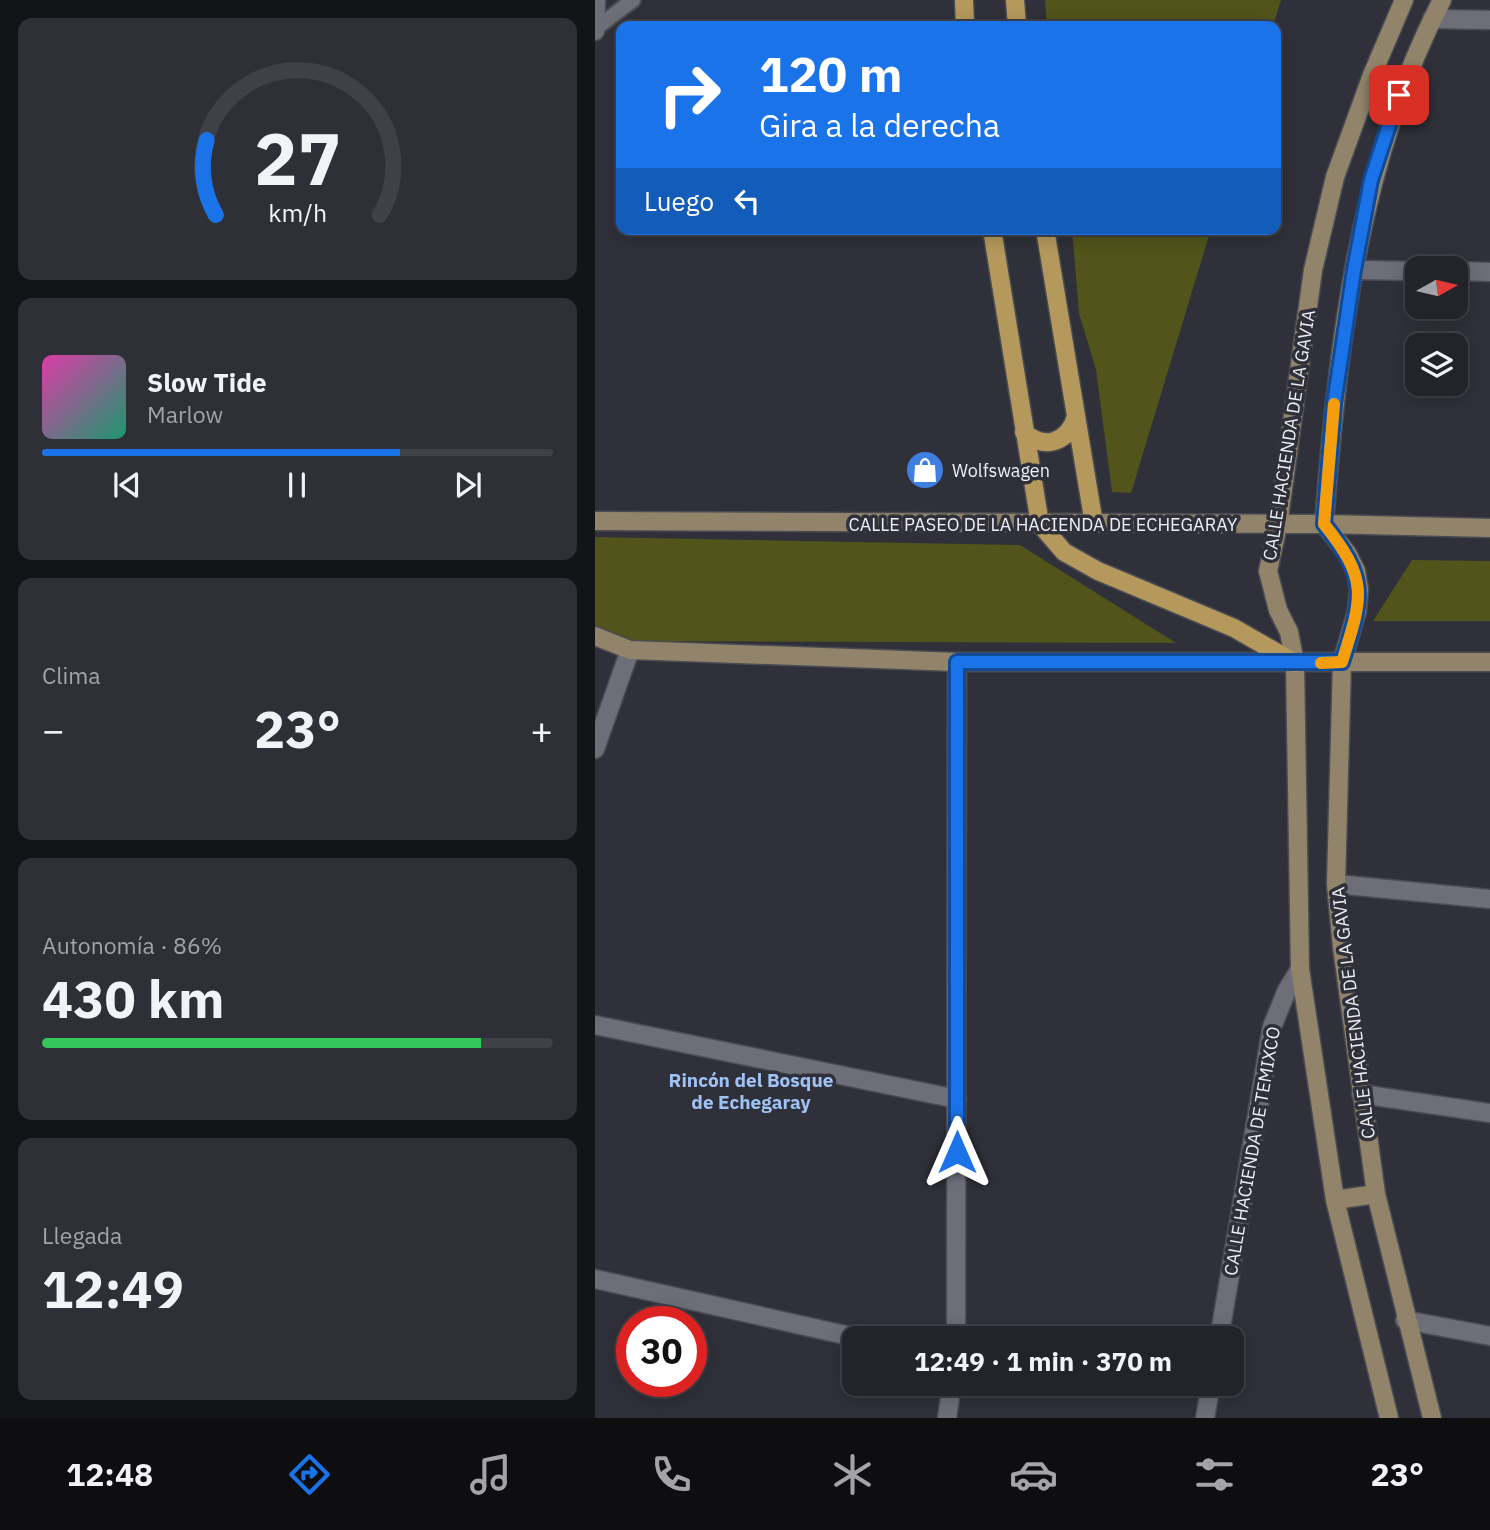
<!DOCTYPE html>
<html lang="es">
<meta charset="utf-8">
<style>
:root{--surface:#23242b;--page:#2f3037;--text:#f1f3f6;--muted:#a3a4a9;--line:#404147;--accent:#1a73e8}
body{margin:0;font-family:"IBM Plex Sans",sans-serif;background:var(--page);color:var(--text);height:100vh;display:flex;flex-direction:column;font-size:26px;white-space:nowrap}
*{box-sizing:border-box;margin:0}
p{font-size:23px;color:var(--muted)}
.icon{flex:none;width:38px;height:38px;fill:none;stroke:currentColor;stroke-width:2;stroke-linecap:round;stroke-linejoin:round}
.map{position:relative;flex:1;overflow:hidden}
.sheet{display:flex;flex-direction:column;gap:18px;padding:18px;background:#131418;width:595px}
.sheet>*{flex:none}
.guide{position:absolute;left:21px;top:21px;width:665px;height:214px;border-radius:14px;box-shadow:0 4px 18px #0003,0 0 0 2px var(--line);background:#1a73e8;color:#fff;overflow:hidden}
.needle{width:46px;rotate:82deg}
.controls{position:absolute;left:810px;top:256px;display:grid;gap:14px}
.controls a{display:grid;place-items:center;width:63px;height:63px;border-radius:14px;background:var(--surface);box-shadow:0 4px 18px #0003,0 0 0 2px var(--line);font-size:35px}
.speed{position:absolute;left:21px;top:1306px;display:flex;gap:14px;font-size:35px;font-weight:700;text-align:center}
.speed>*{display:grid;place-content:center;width:91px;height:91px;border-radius:50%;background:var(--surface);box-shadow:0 4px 18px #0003,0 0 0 2px var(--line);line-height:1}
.speed .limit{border:10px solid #d22;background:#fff;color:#111}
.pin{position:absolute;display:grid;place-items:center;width:60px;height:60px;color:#fff;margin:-30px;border-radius:14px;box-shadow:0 4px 10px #0006}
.me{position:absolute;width:77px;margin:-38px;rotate:0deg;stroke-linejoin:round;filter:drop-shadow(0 0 5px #0008)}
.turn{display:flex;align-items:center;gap:24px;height:147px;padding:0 28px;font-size:32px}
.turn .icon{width:91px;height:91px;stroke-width:2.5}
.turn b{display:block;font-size:49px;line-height:60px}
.then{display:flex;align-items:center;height:66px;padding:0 28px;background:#0003;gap:14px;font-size:26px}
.big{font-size:52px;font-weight:800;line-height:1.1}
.sheet .tile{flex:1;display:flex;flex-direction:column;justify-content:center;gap:10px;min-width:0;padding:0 24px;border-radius:14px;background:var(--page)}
.sheet .dial{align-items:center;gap:0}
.dial svg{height:182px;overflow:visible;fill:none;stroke:var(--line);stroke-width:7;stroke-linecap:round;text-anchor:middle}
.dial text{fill:var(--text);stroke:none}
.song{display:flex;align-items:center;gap:21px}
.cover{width:84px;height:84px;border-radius:10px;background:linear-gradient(135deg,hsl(320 70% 55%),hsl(160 70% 35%))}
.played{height:7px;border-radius:4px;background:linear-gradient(90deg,var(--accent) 70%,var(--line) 70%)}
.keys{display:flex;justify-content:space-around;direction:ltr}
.heat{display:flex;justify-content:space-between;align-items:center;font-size:38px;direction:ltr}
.charge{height:10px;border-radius:5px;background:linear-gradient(90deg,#34c759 86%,var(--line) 0)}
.trip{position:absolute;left:247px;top:1326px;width:402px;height:70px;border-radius:14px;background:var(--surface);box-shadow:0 4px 18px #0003,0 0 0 2px var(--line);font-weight:800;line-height:70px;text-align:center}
.menu{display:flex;height:112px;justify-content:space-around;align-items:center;background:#0e0e11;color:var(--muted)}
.menu .icon{width:49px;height:49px}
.menu .active{color:var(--accent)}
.menu b{font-size:32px;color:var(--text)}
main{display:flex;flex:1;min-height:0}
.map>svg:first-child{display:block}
</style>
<main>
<section class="sheet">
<div class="tile dial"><svg viewBox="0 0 100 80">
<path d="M14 69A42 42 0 1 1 86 69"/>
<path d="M14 69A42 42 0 0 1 10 36" stroke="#1a73e8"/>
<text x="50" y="56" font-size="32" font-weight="700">27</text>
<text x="50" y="72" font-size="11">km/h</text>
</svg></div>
<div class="tile">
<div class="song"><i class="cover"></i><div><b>Slow Tide</b><p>Marlow</p></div></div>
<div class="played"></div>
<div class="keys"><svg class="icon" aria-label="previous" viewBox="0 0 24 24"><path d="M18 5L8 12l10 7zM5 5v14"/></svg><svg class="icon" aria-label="pause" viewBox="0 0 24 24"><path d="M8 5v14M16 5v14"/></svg><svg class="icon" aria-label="next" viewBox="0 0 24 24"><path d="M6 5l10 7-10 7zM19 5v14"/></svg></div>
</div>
<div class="tile"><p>Clima</p>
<div class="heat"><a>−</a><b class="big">23°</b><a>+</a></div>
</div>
<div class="tile"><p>Autonomía · 86%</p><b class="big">430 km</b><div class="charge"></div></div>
<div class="tile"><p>Llegada</p><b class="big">12:49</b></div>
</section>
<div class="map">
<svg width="895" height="1418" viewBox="0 0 895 1418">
<rect width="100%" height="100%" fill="#2f3039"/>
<path fill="#52541b" d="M450 0H686L678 26H452Z
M477 229H616L536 493 517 492 501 370 484 313Z
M0 537 425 545 581 643 24 641 0 633Z
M817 560 895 561V621H778Z"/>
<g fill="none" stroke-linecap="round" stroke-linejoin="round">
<defs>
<path id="lane" d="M0 29 38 0"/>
<path id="street" d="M837 19 895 20
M0 31 1 0
M759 270 822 271
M861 271 895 272
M0 749 35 650
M741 884 895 899
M0 1025 362 1099
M766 1094 895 1113
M0 1279 268 1339
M810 1320 895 1336
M361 1339 362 662
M624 1339 677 1027 692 990 705 969
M352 1418 357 1384
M610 1418 616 1384"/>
<path id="secondary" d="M0 521 729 524 895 528
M0 636 35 650 362 662H895
M740 1200 781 1194
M794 1418 740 1200 705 969 700 663 694 632 683 610 673 571 683 525 718 270 740 177 777 75 809 0
M837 1418 781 1194 747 947 741 884 747 662 762 611 764 589 761 571 752 553 729 524C743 344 763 162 847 0"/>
<path id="primary" d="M369 0 370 26
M420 0 422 26
M397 229 445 524 469 552 503 571 639 628 700 663
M450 229 499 524
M429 432C449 451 473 442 481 417"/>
</defs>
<use href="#lane" stroke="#4b4c53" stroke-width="18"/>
<use href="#street" stroke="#4b4c53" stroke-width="21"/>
<use href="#secondary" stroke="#4b4c53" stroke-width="21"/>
<use href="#primary" stroke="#4b4c53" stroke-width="21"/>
<use href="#lane" stroke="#6d6e78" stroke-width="14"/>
<use href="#street" stroke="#6d6e78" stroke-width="18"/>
<use href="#secondary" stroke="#91846a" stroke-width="18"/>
<use href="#primary" stroke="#b5995c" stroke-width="18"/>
</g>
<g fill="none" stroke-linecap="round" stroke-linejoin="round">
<defs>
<path id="route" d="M362 1152V662H747C768 596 774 580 729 524L739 404 759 270 776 180 804 95"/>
</defs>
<use href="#route" stroke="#114b97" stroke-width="18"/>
<use href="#route" stroke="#1a73e8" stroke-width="12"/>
<path stroke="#f59e0b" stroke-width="12" d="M726 663 747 662C768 596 774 580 729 524L739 404"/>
</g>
<defs>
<symbol id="shop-disc" viewBox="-11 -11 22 22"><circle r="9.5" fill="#3f7fe0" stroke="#2f3039"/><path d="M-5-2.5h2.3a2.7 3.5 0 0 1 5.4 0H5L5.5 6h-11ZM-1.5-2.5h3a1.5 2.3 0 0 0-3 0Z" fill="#fff"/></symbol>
</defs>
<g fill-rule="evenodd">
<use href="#shop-disc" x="308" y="448" width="44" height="44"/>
</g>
<g text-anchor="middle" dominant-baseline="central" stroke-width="7" stroke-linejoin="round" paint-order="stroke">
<g font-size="18" fill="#eeeff5" stroke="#2f3039">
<text transform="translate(694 435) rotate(-81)">CALLE HACIENDA DE LA GAVIA</text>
<text x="448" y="524">CALLE PASEO DE LA HACIENDA DE ECHEGARAY</text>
<text transform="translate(758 1013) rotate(-97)">CALLE HACIENDA DE LA GAVIA</text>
<text transform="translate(657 1151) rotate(-80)">CALLE HACIENDA DE TEMIXCO</text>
</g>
<g font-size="18" fill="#eeeff5" stroke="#2f3039" text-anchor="start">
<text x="357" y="470">Wolfswagen</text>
</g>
<g font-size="19" font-weight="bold" fill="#9fc2f4" stroke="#2f3039">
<text x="156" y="1080">Rincón del Bosque<tspan x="156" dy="22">de Echegaray</tspan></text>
</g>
</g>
</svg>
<div class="controls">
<a><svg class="needle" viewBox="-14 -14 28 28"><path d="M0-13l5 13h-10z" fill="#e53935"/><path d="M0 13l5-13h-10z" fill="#a3a4a9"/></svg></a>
<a><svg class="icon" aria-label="layers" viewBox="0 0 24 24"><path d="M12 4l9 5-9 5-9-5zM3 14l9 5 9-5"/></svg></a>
</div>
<div class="speed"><div class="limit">30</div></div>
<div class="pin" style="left:804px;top:95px;background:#d93025"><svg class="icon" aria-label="arrive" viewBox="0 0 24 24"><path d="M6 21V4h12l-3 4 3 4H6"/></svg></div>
<svg class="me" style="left:362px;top:1152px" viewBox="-20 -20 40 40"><path d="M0-17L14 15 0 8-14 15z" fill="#1a73e8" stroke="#fff" stroke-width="4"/></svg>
<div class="trip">12:49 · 1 min · 370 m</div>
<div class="guide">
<div class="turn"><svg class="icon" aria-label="right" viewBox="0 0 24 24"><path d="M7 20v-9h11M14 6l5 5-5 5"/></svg><div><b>120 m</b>Gira a la derecha</div></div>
<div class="then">Luego<svg class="icon" aria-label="left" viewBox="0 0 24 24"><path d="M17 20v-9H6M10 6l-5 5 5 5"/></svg></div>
</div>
</div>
</main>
<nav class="menu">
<b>12:48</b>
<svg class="icon active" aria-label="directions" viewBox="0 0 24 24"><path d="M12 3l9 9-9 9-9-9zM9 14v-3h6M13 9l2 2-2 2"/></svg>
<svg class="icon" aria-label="music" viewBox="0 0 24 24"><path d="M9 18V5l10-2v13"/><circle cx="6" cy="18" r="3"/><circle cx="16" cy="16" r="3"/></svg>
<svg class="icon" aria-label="phone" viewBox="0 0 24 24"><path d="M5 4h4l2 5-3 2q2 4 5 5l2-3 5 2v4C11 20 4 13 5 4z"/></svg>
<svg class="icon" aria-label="climate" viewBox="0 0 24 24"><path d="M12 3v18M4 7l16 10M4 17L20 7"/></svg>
<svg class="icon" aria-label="car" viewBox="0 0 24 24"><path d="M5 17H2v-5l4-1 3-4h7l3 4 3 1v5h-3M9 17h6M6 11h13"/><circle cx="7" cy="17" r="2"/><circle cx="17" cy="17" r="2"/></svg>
<svg class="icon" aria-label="filters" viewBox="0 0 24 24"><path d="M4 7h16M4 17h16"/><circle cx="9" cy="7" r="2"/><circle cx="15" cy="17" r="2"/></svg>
<b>23°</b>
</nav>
